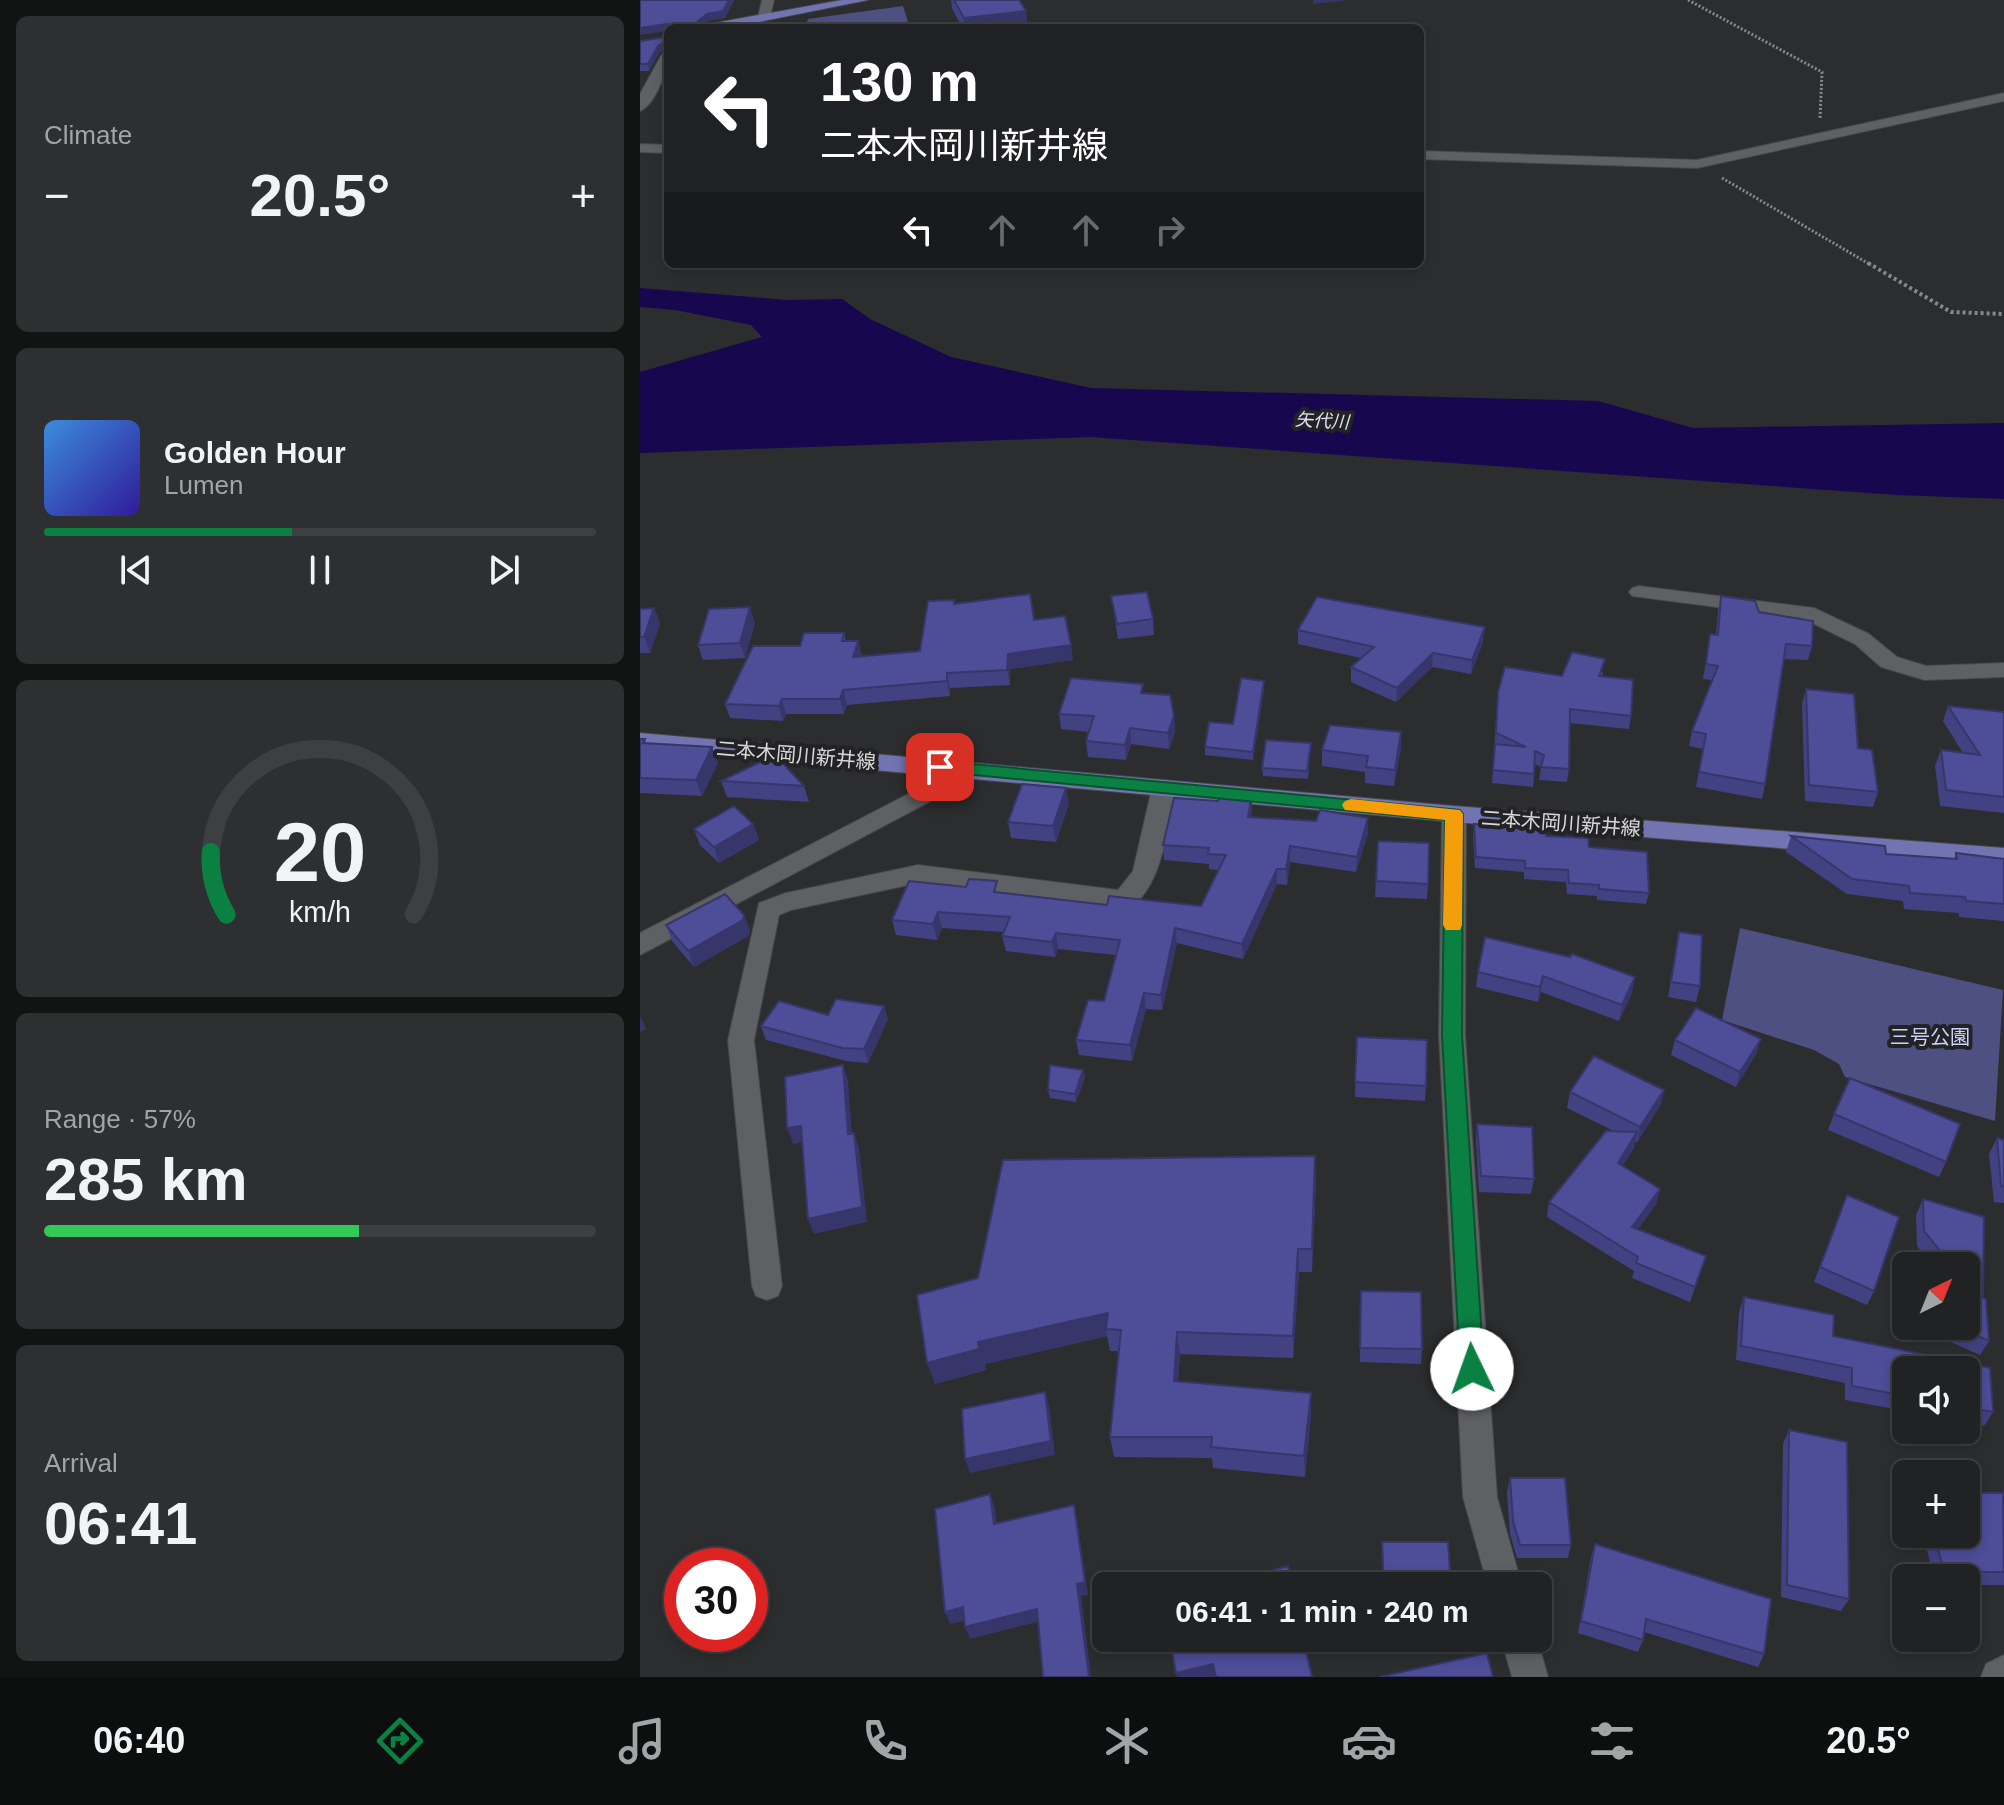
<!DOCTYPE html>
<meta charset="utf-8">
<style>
:root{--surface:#212223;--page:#2d2f30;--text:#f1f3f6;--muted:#a2a4a6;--line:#3e3f41;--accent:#0b8043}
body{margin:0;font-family:Arial,"Noto Sans JP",sans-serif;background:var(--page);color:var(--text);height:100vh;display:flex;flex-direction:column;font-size:30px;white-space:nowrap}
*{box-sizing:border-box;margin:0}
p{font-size:26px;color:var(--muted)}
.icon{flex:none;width:44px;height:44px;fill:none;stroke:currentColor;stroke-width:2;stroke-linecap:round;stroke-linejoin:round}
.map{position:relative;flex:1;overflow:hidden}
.panel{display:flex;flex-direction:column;gap:16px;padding:16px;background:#121313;width:640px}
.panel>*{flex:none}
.top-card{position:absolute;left:24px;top:24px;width:760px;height:244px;border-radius:12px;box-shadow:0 4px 12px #0003,0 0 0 2px var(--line);background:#202124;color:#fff;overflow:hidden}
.needle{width:52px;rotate:43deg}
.fabs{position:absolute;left:1252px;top:1252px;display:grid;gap:16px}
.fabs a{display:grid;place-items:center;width:88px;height:88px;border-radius:12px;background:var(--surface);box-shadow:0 4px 12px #0003,0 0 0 2px var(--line);font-size:40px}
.speed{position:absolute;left:24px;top:1548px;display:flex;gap:16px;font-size:40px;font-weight:700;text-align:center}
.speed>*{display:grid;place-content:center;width:104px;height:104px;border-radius:50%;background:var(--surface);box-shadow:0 4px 12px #0003,0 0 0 2px var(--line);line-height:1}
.speed .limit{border:12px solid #d22;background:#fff;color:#111}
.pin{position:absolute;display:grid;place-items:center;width:68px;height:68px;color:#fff;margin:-34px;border-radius:16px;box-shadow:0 4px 12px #0006}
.me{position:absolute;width:88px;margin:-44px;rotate:357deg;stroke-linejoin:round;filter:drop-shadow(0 0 6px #0008)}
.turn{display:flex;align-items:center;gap:28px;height:168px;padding:0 24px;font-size:36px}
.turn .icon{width:104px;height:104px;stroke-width:2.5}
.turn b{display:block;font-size:56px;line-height:68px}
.lanes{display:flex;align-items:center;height:76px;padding:0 24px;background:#0003;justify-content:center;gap:40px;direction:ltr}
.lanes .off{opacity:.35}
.big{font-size:60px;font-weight:800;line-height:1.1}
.panel .card{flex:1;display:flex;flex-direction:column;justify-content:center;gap:12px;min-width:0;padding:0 28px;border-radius:12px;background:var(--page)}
.panel .dial{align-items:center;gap:0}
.dial svg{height:208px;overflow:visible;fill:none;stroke:var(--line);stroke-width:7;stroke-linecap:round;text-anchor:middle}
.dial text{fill:var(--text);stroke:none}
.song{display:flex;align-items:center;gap:24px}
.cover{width:96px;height:96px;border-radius:12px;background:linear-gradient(135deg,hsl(210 70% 55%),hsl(250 70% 35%))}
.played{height:8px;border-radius:4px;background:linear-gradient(90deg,var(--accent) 45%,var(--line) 45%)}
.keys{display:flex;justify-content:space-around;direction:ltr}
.heat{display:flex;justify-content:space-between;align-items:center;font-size:44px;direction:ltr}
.charge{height:12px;border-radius:6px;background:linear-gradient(90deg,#34c759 57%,var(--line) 0)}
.trip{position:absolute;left:452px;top:1572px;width:460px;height:80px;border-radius:12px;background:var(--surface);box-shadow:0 4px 12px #0003,0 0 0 2px var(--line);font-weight:800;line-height:80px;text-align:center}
.tab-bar{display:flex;height:128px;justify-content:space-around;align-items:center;background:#0d0e0e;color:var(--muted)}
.tab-bar .icon{width:56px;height:56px}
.tab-bar .active{color:var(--accent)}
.tab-bar b{font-size:36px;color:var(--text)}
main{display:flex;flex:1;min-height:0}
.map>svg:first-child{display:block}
</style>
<main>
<section class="panel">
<div class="card"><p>Climate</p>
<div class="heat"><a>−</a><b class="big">20.5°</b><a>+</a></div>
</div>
<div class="card">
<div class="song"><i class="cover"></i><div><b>Golden Hour</b><p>Lumen</p></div></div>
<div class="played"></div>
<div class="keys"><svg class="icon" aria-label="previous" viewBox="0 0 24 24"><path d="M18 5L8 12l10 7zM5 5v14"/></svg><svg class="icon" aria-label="pause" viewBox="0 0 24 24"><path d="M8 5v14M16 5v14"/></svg><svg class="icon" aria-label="next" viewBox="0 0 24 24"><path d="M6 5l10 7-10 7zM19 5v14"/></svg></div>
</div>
<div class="card dial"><svg viewBox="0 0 100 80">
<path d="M14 69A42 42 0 1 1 86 69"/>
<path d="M14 69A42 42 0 0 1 8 45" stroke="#0b8043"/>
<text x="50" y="56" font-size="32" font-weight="700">20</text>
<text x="50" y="72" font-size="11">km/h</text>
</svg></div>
<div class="card"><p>Range · 57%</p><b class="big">285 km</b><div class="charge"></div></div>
<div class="card"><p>Arrival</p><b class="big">06:41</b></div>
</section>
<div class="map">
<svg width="1364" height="1677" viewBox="0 0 1364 1677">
<rect width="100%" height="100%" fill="#2c2d2f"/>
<path fill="#4e5081" d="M263 6 270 28H165L168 19Z
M1100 928 1363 990 1355 1121 1205 1077 1199 1064 1174 1050 1082 1020Z"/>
<path fill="#16074f" d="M0 288 147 300 202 299 230 319 311 357 451 388 958 401 1053 428 1364 423V499L1257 495 450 437 0 453V372L122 337 111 325 35 310 0 307Z"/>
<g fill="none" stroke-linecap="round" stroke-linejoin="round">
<defs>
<path id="minor" d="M122 0H134L130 17 124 21 118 17Z
M28 50C28 68 17 103 0 111V94L22 54Z
M1364 93V101L1057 168 780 159V151L1057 160Z
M0 144 28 145V153L0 152Z
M999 586 1174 608 1229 634 1257 657 1286 666 1364 663V677L1285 680 1241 667 1215 644 1162 618 992 596 989 592 992 588Z
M330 762 338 764 342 770 338 776 0 955V933Z
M524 780 532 782 536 788C528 822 522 897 484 909L278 883 151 910 139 915 114 1040 142 1286 138 1296 127 1300 116 1296 112 1286 88 1040 119 903 146 893 278 865 478 890 493 871 512 788 516 782Z
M814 806 822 808 826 814 825 1035 857 1497 882 1586H848L823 1497 799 1035 802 814 806 808Z
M861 1638H897L908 1677H872Z
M1364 1655V1677H1341L1346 1664Z"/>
<path id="major" d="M202 0H228L89 28H63L69 24Z
M0 733 814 806 1364 848V866L814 822 0 749Z"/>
</defs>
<use href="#minor" stroke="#48484a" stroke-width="2"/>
<use href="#major" stroke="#48484a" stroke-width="2"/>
<path stroke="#87888a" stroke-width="3" stroke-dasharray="2 2" stroke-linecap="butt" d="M1048 0 1182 72 1180 118
M1082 178 1231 265"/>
<path stroke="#87888a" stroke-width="4" stroke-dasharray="3 3" stroke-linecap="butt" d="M1228 263 1311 312 1364 314"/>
<use href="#minor" fill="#5f6063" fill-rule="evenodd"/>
<use href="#major" fill="#7274b2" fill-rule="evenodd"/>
</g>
<path fill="#424283" d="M0 0H94L85 18 28 28V47L19 53 9 71H0V41L27 37V31Z
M311 0H379L386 11 387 28H322L312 8Z
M471 596 513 619 514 635 478 639Z
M1081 596 1119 612 1172 646 1168 660 1144 659 1125 784 1122 799 1056 787 1063 749 1049 746 1052 731 1072 680 1063 679 1070 634 1076 635 1078 611Z
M314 600 315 604 394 620 433 660 370 669V685L310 688V696L207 705 204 714H146L143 721 90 718 85 704 160 646 204 633 206 641H218L221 656 280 651Z
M14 608 20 624 10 653H0V609Z
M115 623 105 658 63 660 58 645Z
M658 630 843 642 831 674 792 667 756 702 711 682V667L721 658 658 644Z
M963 672 962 676 991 716 989 729 930 723 929 769 927 782 899 780 901 767 895 764 893 787 852 783 858 692 922 676Z
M624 681V689L613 760 565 755V747L593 724Z
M1166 689 1238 792 1233 807 1165 801 1162 704Z
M504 693 534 716 535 732 529 749 491 744 486 760 448 757 446 741 449 732 421 729 419 714Z
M1308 706 1364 712V813L1300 806 1295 766 1301 750 1323 753 1303 721Z
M761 732V748L754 786 725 783V772L682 766V750Z
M0 739H5L6 743 72 747 78 763 62 796 0 793Z
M671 743 668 779 623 776 622 768Z
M81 781 164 786 169 802 87 797Z
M429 803 416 842 371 838 368 822Z
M612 811 611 817 728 833 716 872 650 862 647 885 637 884 603 959 537 943 522 1010 506 1009 492 1061 439 1055 436 1040 464 1001 476 955 418 949 415 957 366 951 362 936 364 932 302 928 297 940 256 935 252 920 326 887 359 892 467 905 561 906 579 870 569 869V864L524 860 523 845Z
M113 824 119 840 79 863 60 845 54 829Z
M834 824 906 836 949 847 1009 893 1006 904 957 900V896L927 894 926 882 884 879V872L835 868 833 836Z
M1151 836 1246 854 1314 859 1316 853 1364 859V921L1319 917V913L1264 909 1263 901 1207 894 1146 852Z
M738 841 788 884 787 899 735 897Z
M104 915 110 931 108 936 54 967 32 941 26 925Z
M1039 932 1060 986 1056 1002 1028 997Z
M930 957 992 993 979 1021 901 992 898 1002 836 987 838 972Z
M244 1006 248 1019 228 1063 206 1061 126 1040 121 1026Z
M717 1037 786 1086 785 1101 715 1097Z
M1121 1039 1116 1054 1096 1087 1031 1055 1035 1040Z
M445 1077 436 1102 410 1098 408 1090Z
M1024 1090 1020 1106 997 1142H995L994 1148 982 1166 1020 1189 1016 1204 998 1229 1066 1256 1050 1302 992 1278 994 1271 907 1217 909 1202 974 1131 927 1108 930 1092Z
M1194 1114 1306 1162 1299 1177 1188 1130Z
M837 1124 894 1179 891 1194 839 1192 836 1140Z
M1357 1138 1364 1140V1203L1354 1202 1349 1154Z
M676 1179 672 1272H659L653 1358 540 1354 538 1381 671 1393V1414L665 1477 573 1468 572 1458 474 1457 470 1437 479 1351H470L467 1336 345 1364 346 1370 295 1384 338 1278Z
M1207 1195 1234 1291 1227 1305 1174 1282Z
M1283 1199 1344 1217 1343 1298 1346 1299 1349 1341 1340 1355 1295 1335V1326H1326V1266H1292L1277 1246 1276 1215Z
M721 1291 782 1349 781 1364 720 1362Z
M1104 1297 1194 1315 1193 1336 1350 1368 1353 1412 1344 1426 1326 1423V1370H1266V1411L1205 1400V1383L1096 1360 1099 1312Z
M1149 1430 1209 1599 1201 1611 1141 1597 1143 1444Z
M870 1478 931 1545 928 1558H877L870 1534 867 1492Z
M1364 1496V1585H1326V1578H1294L1283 1534H1326Z
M742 1542 811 1586H743Z
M955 1544 1124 1654 1118 1667 1004 1632 1003 1640 998 1652 938 1633 951 1557Z"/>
<path fill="#36366a" d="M89 0H94L85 18 68 21 60 28 58 21Z
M673 0H710L673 4Z
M386 11 387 28H325L324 18Z
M28 24V31L0 35V28Z
M27 40 28 47 19 53 9 71 8 64 18 46Z
M110 607 115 623 105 658 100 643Z
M14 608 20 624 10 653 4 637Z
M845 627 843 642 831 674 832 660Z
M218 641 222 655 217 672 213 657Z
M431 645 433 660 370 669V685L367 670 368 654Z
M793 653 792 667 756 702 757 688Z
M307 673 310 688V696L307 681Z
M624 681V689L613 760V752Z
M203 690 207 705 204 714 200 699Z
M142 699 146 714 143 721 139 706Z
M534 716 535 732 529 749 528 733Z
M490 728 491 744 486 760 485 745Z
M761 732V748L754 786 755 770Z
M72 747 78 763 62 796 56 780Z
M426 788 429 803 416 842 413 826Z
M612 795V811L609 832 608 817Z
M728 818V833L716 872 717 857Z
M113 824 119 840 79 863 74 847Z
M650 846V862L647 885 646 869Z
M637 869V884L603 959 602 944Z
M298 912 302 928 297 940 293 924Z
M104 915 110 931 108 936 54 967 48 951Z
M535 928 537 943 522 1010 521 995Z
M416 933 418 949 415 957 412 942Z
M903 976 901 992 898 1002 900 987Z
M995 977 992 993 979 1021 982 1005Z
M504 993 506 1009 492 1061 490 1045Z
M244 1006 248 1019 228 1063 224 1049Z
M0 1015 6 1029 0 1032Z
M1121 1039 1116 1054 1096 1087 1100 1072Z
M203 1065 208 1081 213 1149 208 1134Z
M443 1070 445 1077 436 1102 435 1094Z
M1024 1090 1020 1106 997 1142 1000 1127Z
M161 1126 167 1141 153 1144 147 1128Z
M997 1132 994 1148 974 1179 978 1163Z
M214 1133 219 1148 227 1222 174 1234 168 1219Z
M675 1156 676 1179 672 1272V1249Z
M1020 1189 1016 1204 988 1242 992 1227Z
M658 1249 659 1272 653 1358V1336Z
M468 1313 466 1329 467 1336 345 1364 346 1370 295 1384 287 1363 338 1342Z
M537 1332 540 1354 536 1402 534 1381Z
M405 1392 409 1406 415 1455 330 1473 325 1459Z
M671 1393V1414L665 1477 664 1456Z
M350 1494 355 1508 358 1537 354 1524Z
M434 1505 437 1519 448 1595 441 1596 451 1677H449L437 1584Z
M323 1607 328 1620 310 1624 305 1612Z
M397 1609 401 1621 330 1639 325 1627Z
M573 1664 575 1676 570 1677H537L536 1673Z"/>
<path fill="#4d4d98" stroke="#36366a" stroke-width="2" d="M0 0H89L83 11 67 14 58 21 61 24H76L74 28H28V42L27 40 18 46 8 64H0V41L27 37 28 24 0 28Z
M314 0H379L386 11 324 18Z
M350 21 354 28H324L323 24Z
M507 592 513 619 477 624 471 596Z
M390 594 394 620 425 616 431 645 368 654 367 670 307 673V681L203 690 200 699H142L139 706 85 704 113 646H160L164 633H204L202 641H218L213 657 280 651 288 601 314 600V604Z
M1081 596 1115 601 1119 612 1173 621 1172 646 1146 644 1125 784 1059 772 1066 734 1052 731 1078 666 1066 664 1070 634 1078 635Z
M677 597 845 627 832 660 793 653 757 688 711 667 734 647 658 630Z
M110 607 100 643 58 645 69 609Z
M14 608 4 637H0V609Z
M932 652 965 659 959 676 993 680 991 716 930 709 929 769 901 767 904 755 895 751 894 774 853 770 855 744 886 747 856 733 858 692 865 667 922 676Z
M431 678 503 684 501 693 530 695 534 716 528 733 490 728 485 745 446 741 454 716 419 714Z
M601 678 624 681 613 752 565 747 569 722 593 724Z
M1166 689 1214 694 1218 748 1232 750 1238 792 1169 785Z
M1308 706 1364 712V797L1306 790 1301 750 1340 755Z
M690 725 761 732 755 770 726 767 728 756 682 750Z
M0 739H5L3 743 72 747 56 780 0 778Z
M626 740 671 743 667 771 622 768Z
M135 755 164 786 81 781Z
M382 784 426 788 413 826 368 822Z
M580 793 612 795 608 817 676 821 680 810 728 818 717 857 650 846 646 869H637L602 944 535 928 521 995 504 993 490 1045 436 1040 448 1000 464 1001 480 940 416 933 412 942 362 936 370 917 298 912 293 924 252 920 269 881 326 887 329 879 357 881 354 892 467 905 469 896 561 906 586 855 568 854 569 848 523 845 534 798 578 801Z
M94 806 113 824 74 847 54 829Z
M834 824 906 831V836L948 838 949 847 1007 852 1009 893 959 889V885L929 883 928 870 885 868V861L836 857Z
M1151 836 1245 846 1246 854 1317 859 1316 853 1364 859V904L1326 901 1325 897 1270 893 1269 886 1212 879Z
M738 841 789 843 788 884 736 881Z
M85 894 104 915 103 920 48 951 26 925Z
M1039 932 1062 935 1060 986 1031 982Z
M845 937 930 957 932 954 995 977 982 1005 903 976 900 987 838 972Z
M196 999 244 1006 224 1049 202 1048 121 1026 139 1001 188 1015Z
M1056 1008 1121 1039 1100 1072 1035 1040Z
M717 1037 787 1040 786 1086 715 1082Z
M954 1056 1024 1090 1000 1127 930 1092Z
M203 1065 208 1134 214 1133 222 1207 168 1219 161 1126 147 1128 145 1077Z
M410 1065 443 1070 435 1094 408 1090Z
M1210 1078 1320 1124 1306 1162 1194 1114Z
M837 1124 892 1127 894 1179 841 1176Z
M966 1131 997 1132 978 1163 1020 1189 992 1227 1066 1256 1055 1287 996 1263 998 1257 909 1202Z
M1357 1138 1364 1140V1187L1361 1186Z
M675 1156 672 1249H658L653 1336 537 1332 534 1381 671 1393 664 1456 571 1447 572 1437H470L481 1330 466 1329 468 1313 338 1342 339 1349 287 1363 277 1295 338 1278 363 1160Z
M1207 1195 1259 1217 1234 1291 1180 1267Z
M1283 1199 1344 1217 1343 1298 1346 1299 1349 1341 1315 1326H1326V1266H1301V1252L1284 1231Z
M721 1291 781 1292 782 1349 720 1348Z
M1104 1297 1194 1315 1193 1336 1350 1368 1353 1412 1326 1407V1370H1266V1396L1212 1386V1368L1101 1346Z
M405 1392 411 1441 325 1459 322 1409Z
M1149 1430 1207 1442 1209 1599 1147 1585Z
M870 1478H925L931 1545H880L873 1521Z
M1326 1493H1363L1364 1572H1304L1294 1534H1326Z
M350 1494 354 1524 434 1505 445 1582 437 1584 449 1677H403L397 1609 325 1627 323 1607 305 1612 295 1509Z
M742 1542H808L811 1586H744Z
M955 1544 1131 1599 1124 1654 1006 1619 1003 1640 941 1621Z
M648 1566 652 1586H571Z
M530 1638H663L672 1677H576L573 1664 536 1673Z
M847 1653 853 1677H739Z"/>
<path fill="#0b8043" stroke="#07532c" stroke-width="2" d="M300 761 820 810 823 814 822 1035 844 1369 840 1377 832 1380 823 1377 820 1369 802 1035 805 820 293 771 291 767Z"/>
<path fill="#f59e0b" d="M711 799 820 810 823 814 822 925 820 930H806L803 925 805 820 705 810 702 805 705 801Z"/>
<g text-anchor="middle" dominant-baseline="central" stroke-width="8" stroke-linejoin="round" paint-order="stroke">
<g font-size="18" font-style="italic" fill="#dde0f6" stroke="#232326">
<text transform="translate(682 421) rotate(3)">矢代川</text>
</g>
<g font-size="20" fill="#d8d8da" stroke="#232326">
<text transform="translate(156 755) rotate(5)">二本木岡川新井線</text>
<text transform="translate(921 823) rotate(4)">二本木岡川新井線</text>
</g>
<g font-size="20" fill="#ccd1fc" stroke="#232326">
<text x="1290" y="1037">三号公園</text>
</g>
</g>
</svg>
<div class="fabs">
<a><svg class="needle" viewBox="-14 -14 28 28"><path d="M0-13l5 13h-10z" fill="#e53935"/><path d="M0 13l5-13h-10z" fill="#a2a4a6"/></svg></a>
<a><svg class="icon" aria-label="sound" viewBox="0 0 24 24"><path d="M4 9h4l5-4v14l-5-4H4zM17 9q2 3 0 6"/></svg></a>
<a>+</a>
<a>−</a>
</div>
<div class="speed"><div class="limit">30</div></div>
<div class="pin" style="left:300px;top:767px;background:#d93025"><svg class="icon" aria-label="arrive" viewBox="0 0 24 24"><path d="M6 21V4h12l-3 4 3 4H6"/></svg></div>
<svg class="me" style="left:832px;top:1369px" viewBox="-20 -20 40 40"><circle r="19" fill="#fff"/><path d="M0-13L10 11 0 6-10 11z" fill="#0b8043"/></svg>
<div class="trip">06:41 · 1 min · 240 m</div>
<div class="top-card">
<div class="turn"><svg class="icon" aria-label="left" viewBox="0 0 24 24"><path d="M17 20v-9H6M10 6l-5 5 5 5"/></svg><div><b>130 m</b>二本木岡川新井線</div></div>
<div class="lanes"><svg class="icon" aria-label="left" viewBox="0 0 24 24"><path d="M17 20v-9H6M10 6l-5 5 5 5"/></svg><svg class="icon off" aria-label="ahead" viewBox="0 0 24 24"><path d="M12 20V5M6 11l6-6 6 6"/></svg><svg class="icon off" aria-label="ahead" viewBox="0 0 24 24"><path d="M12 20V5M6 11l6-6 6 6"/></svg><svg class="icon off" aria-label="right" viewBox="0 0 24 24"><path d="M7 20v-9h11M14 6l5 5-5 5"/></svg></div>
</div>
</div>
</main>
<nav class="tab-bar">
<b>06:40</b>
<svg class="icon active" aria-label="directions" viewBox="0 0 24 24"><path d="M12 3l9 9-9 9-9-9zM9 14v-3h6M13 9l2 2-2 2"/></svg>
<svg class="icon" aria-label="music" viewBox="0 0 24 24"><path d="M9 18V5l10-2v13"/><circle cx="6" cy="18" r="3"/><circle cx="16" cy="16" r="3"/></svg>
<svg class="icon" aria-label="phone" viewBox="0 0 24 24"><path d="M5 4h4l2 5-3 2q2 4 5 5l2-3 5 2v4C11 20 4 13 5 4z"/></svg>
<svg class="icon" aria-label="climate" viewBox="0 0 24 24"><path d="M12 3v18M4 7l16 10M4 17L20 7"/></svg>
<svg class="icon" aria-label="car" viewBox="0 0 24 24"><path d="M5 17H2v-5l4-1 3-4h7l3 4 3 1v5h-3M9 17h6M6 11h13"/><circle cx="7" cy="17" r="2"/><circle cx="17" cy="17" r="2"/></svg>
<svg class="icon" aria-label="filters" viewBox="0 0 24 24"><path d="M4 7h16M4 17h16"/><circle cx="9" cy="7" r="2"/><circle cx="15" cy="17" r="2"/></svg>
<b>20.5°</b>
</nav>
